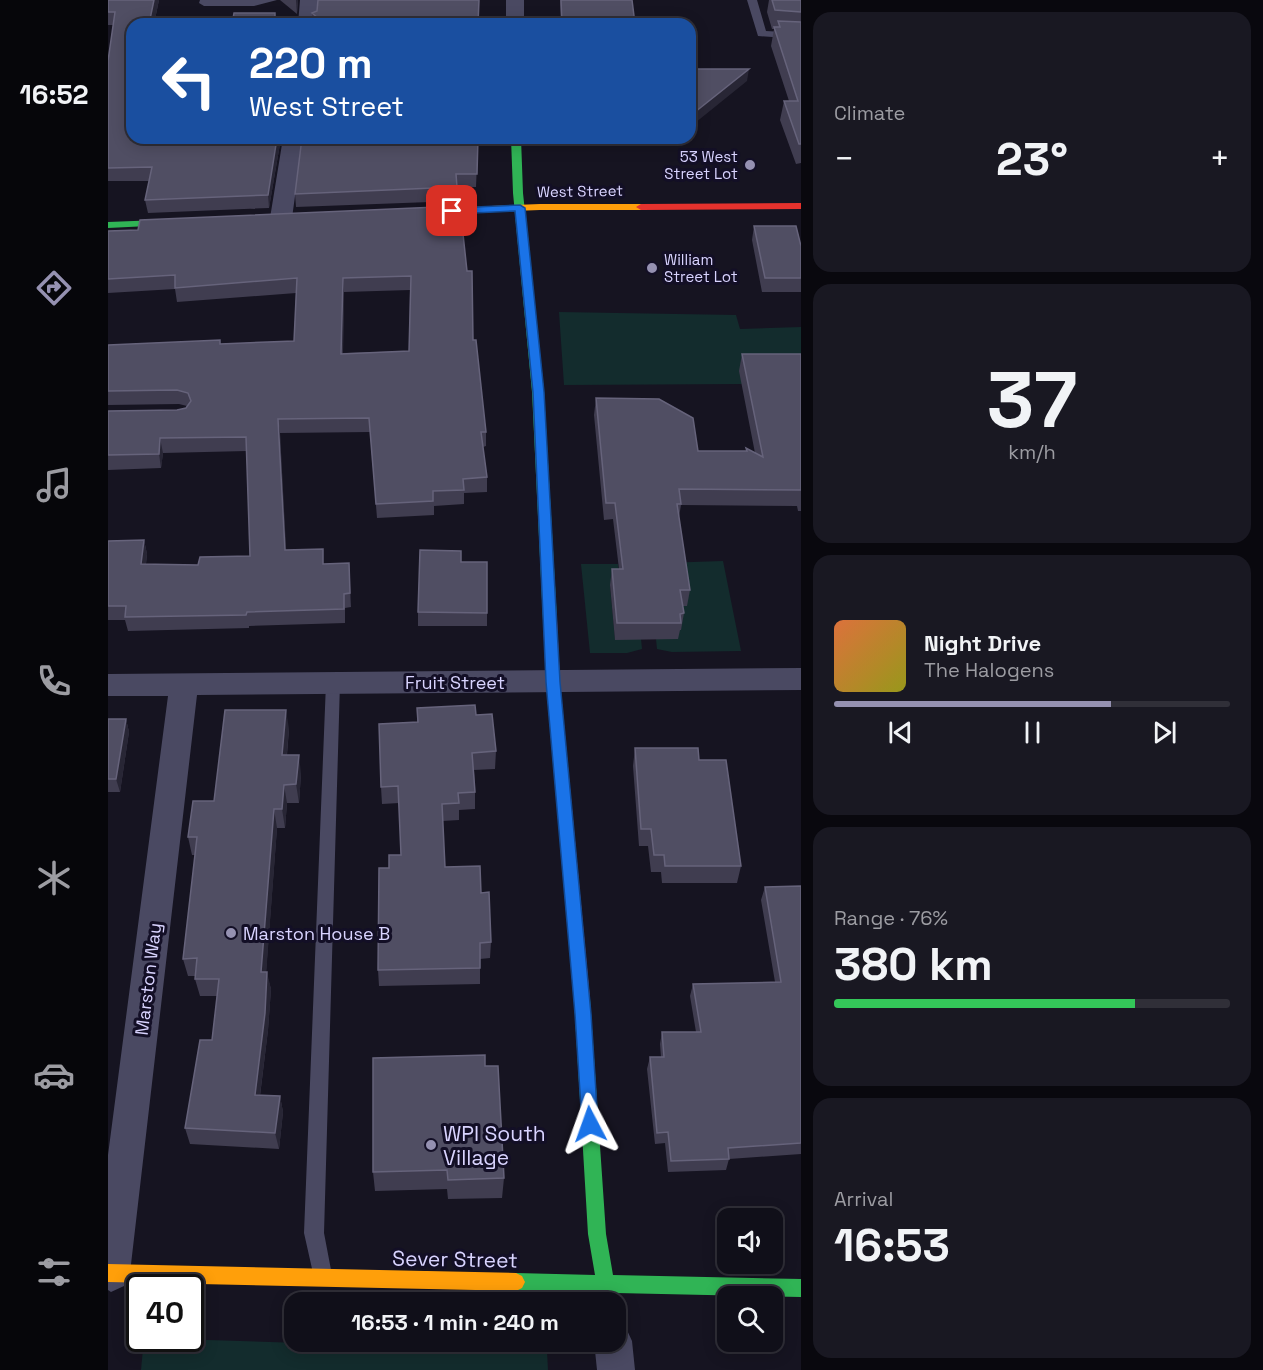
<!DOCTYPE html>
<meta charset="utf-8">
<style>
:root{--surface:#100f19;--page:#191822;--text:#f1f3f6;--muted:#9c9ca2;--line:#302f38;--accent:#9591b1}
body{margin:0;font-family:"Space Grotesk",sans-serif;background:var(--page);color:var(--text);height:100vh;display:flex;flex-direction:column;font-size:22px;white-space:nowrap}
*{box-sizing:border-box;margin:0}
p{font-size:20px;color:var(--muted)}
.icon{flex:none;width:33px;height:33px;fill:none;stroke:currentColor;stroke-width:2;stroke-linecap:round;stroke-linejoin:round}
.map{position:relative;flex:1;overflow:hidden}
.panel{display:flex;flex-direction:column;gap:12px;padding:12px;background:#09080e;width:462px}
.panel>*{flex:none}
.guide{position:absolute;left:18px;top:18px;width:570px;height:126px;border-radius:18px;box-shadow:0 3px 15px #0003,0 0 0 2px var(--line);background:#1a4fa0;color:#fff;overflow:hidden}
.fabs{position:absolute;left:609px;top:1208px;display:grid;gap:12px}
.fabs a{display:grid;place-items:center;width:66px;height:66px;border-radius:12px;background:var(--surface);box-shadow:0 3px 15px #0003,0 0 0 2px var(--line);font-size:30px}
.speed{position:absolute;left:18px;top:1274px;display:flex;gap:12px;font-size:30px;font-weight:700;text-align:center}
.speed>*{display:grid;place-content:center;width:78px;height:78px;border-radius:50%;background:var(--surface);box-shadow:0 3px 15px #0003,0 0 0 2px var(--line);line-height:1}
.speed .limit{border:3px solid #111;border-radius:9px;background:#fff;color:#111}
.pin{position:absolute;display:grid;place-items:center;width:51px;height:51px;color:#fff;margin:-26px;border-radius:12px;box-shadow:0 3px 9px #0006}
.me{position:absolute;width:66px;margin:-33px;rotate:356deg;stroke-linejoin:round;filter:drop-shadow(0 0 4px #0008)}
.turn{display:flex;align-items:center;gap:21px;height:126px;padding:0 24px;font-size:27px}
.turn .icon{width:78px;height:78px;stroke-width:2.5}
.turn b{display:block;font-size:42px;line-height:51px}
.big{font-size:45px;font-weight:700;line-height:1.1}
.panel .tile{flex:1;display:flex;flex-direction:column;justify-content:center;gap:9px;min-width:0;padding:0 21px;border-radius:18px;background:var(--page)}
.panel .dial{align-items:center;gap:0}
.dial b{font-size:78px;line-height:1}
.song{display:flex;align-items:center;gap:18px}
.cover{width:72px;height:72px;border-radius:9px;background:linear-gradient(135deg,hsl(20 70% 55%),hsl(60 70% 35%))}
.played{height:6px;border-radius:3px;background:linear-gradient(90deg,var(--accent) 70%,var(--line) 70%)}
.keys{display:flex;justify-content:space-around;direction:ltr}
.heat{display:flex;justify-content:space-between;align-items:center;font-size:33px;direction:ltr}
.charge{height:9px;border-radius:4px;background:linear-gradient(90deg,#34c759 76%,var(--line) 0)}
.trip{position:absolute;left:176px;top:1292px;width:342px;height:60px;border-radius:18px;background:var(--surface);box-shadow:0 3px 15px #0003,0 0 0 2px var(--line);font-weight:700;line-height:60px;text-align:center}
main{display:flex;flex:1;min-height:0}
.dock{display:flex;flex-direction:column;width:108px;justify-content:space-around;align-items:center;background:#06060a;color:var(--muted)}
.dock .icon{width:42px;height:42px}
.dock .current{color:var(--accent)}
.dock b{font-size:27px;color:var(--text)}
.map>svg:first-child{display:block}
</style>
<main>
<nav class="dock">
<b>16:52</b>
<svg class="icon current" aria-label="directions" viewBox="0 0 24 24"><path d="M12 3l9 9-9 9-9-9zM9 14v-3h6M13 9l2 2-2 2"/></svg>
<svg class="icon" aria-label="music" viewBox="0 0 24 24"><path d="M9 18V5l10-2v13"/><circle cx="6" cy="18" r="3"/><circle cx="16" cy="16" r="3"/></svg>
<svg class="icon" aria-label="phone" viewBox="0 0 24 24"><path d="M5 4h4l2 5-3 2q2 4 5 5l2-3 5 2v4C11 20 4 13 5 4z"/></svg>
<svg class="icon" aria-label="climate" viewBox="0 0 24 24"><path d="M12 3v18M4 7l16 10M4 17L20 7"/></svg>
<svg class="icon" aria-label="car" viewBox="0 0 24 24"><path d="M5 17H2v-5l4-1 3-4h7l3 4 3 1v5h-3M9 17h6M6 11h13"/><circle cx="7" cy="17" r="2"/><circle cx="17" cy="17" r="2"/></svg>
<svg class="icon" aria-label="filters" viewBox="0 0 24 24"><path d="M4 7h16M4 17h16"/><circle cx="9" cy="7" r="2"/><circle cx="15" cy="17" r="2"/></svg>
</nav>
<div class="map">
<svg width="693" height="1370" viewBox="0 0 693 1370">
<rect width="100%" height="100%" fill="#161421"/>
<path fill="#132c2d" d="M451 312 628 315 632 329 693 327V370L633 384 456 385Z
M615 561 633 651 564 652 549 649 548 639H570V606L579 605 555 563Z
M473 564H510L513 585 502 586 507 639H533L534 649 519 653H482Z
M36 1338 439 1351 440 1370H33Z"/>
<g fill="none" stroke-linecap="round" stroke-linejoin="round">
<path fill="#4a4962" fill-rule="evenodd" d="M92 0H169L146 6H96L91 3Z
M639 0H649L658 31 693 33V39L650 36Z
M122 19H199L204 22 203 24H118V20Z
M225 677 230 679 232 683 216 1233 224 1275 221 1282 214 1285 207 1282 196 1233 218 683 220 679Z"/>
<path fill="#4a4962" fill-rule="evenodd" d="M192 0H210L208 24H190Z
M398 0H416V24H398Z
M175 138H195L184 218 181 223 173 225 165 223 162 218Z
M693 668V690L89 695 22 1273 16 1286 3 1292 0 1290V1155L60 696H0V674Z
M507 1323 518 1328 524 1341 527 1370H489L486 1341H507Z"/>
<path fill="#30b455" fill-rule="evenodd" d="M403 138H413L415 193 436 392 449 620 442 625 435 620 424 392 405 193Z
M77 219 82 222 81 224 0 228V222Z
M474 992 480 994 482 999 498 1234 505 1275 693 1279V1297L508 1293 510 1302 507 1308V1302H492L490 1293 408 1291 402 1288 399 1282 402 1276 408 1273 487 1275 480 1234 466 999 468 994Z"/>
<path fill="#ff9f0a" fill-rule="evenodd" d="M432 204H533L538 207 533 210H432L308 215 303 212 308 209Z
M0 1264 408 1273 414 1276 417 1282 414 1288 408 1291 0 1282Z"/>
<path fill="#e5322d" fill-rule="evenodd" d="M693 203V209L533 210 528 207 533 204Z
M442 615 449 620 452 682 482 999 480 1004 474 1006 468 1004 466 999 438 682 435 620Z"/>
</g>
<path fill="#403d50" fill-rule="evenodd" d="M0 0H51L46 24H24V138H173L161 208 40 213 37 200 41 181H0V61L5 25H0Z
M172 0H190L189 14Z
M452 0H524L527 24H453Z
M661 0H693V163L688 164 672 120 676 101H681L663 46 666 29H664L659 12Z
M204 13 370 24H204Z
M370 138 368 187H349V201L188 207 187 194Z
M352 206 365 340 378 432V446L375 447 379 477V492L356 493V504L326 506V515L269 518 262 432 172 433 178 550 216 564 241 563 243 607 237 608V623L141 626V628L20 631 17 620H0V541L36 540 39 554 38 564 90 565 142 556 139 451 55 453 53 468 0 470V411L69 410 78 408 79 406 71 404 0 405V345L112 344 186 341 188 293 69 302 67 289 0 293V231L30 230ZM302 290 301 351 235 353 236 292Z
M646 226 693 246V292H654L644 240Z
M634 354H693V511H690L689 506 573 505 571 517 582 590 579 606H575L576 613 573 630H572L570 639 507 640 502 585 504 569H511L505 519 496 520 486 415 488 398 590 451H638V448L647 453 631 371Z
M353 562H379V626H310V612Z
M309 708 368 715 388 751 387 769 366 770 367 792V809L351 810V820L334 821 337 867 373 893 383 942 382 958 372 959V984L271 986 270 970 281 868 293 855 291 803 274 804 273 787 309 722Z
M0 719H18L21 732 12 792H0Z
M181 729 179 755 193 774 191 803H179L177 828H169L158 972 163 989 160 1030 152 1096H172L175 1112 171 1149 82 1144 77 1128 104 1040 109 996H92L87 979 88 976H80L75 959 87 855H84L80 837 106 801Z
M527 748 591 760 633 866 629 883H554L553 872H543L540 846H531L525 766Z
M693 886V1154L621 1159 618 1170 560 1172 557 1143 547 1144 539 1069 542 1057H553L552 1044 554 1032H588L582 996 585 984 667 982 653 900 657 887Z
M377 1066 396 1178 394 1198 340 1199 339 1189 267 1191 265 1172Z"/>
<path fill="#282635" d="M46 0H51L46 24H41Z
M188 0H190L189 14Z
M641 69 639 81 582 127V116Z
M169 138H173L161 208 160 195Z
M235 278 236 292 234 368 233 354Z
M170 419 172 433 179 564 177 550Z
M52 438 55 453 53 468 51 454Z
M36 540 39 554 36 578 33 564Z
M241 563 242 577 243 607 242 593Z
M178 710 181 729 177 774 174 755Z
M18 719 21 732 12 792 8 779Z
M191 755 193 774 191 803 188 784Z
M176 785 179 803 177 828 174 809Z
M166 809 169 828 157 989 153 972Z
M159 972 163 989 160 1030 150 1111 147 1095Z
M172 1096 175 1112 171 1149 167 1133Z"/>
<path fill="#504e63" stroke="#66637b" stroke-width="1.5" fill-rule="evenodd" d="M0 0H46L41 24H24V138H169L160 195 37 200 44 167 0 168V61L7 12H0Z
M210 0H371L370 24H217L204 13 209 11Z
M453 0H524L527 24H454Z
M664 0H693V12L667 10Z
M126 13H167V24H124Z
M670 21 693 22V144H691L676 101H690L666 27H672Z
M582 69H641L582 116Z
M194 138H370L369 174H348L349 187 187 194Z
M352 206 359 271H364L365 340H368L378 432H373L379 477 355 479 356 490 325 491V501L268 504 261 418 170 419 177 550 215 549V564L241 563 242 593 236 594V609L139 612 138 615 17 617 18 606H0V541L36 540 33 564 90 565 92 557 142 556 138 437 52 438 51 454 0 455V411L69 410 78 408 83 401 80 393 69 390 0 391V345L112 340V344L186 341 189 278 67 288V275L0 279V231L30 230 32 220ZM303 276 301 351 233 354 235 278Z
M646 226H688L693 246V278H657Z
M634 354H693V490L571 489 573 504H569L582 590H572L576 613 572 614 573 623H509L504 569H515L507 503H498L488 398 551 399 585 418 590 451H639L638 448 655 457Z
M312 550 353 551V562H379V613L310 612Z
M367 705 368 715 384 714 388 751 364 753 367 792 350 793 351 803 334 804 337 867 372 866 373 893 381 892 383 942 372 943V968L270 970 271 868H281V855H293L290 786 273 787 271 724 310 722 309 708Z
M117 710H178L174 755H191L188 784 176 785 174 809H166L153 972H159L157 1013 147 1095 172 1096 167 1133 77 1128 92 1040H104L111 979H87L89 958 75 959 89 837H80L85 801H106Z
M0 719H18L8 779H0Z
M527 748H590L591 760H618L633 866H557L556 855H546L543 829H533Z
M693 886V1143L620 1148 621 1159 563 1161 560 1132 549 1133 542 1057H556L554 1032H593L585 984 673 982 657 887Z
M377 1055V1066H390L396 1178 340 1180 339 1170 265 1172V1058Z"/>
<path fill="#1a73e8" stroke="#114b97" stroke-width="1.5" d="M412 205 417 208 436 392 452 682 483 1014 490 1124 488 1130 482 1132 476 1130 474 1124 467 1014 438 682 425 392 407 211 344 214 338 211 344 208Z"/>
<g fill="#9591b1" stroke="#130f26" stroke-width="2">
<circle cx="642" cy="165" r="6"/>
<circle cx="544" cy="268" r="6"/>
<circle cx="123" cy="933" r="6"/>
<circle cx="323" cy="1145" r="6"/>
</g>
<g text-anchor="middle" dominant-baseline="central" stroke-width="6" stroke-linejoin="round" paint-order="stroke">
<g font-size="15" fill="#d9d4ff" stroke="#130f26" text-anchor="end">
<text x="630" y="156">53 West<tspan x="630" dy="17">Street Lot</tspan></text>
<text x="556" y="259" text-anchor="start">William<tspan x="556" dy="17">Street Lot</tspan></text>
</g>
<g font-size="15" fill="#d9d4ff" stroke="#130f26">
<text transform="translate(472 191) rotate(-1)">West Street</text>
</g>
<g font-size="18" fill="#d9d4ff" stroke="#130f26">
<text x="347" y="682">Fruit Street</text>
<text transform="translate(40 979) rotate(-83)">Marston Way</text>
</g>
<g font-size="18" fill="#d9d4ff" stroke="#130f26" text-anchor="start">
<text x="135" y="933">Marston House B</text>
</g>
<g font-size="21" fill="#d9d4ff" stroke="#130f26" text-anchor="start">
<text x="335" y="1133">WPI South<tspan x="335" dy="24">Village</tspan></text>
</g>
<g font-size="21" fill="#d9d4ff" stroke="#130f26">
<text transform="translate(347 1259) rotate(1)">Sever Street</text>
</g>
</g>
</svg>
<div class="fabs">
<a><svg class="icon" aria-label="sound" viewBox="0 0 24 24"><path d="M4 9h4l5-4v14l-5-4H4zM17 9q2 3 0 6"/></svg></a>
<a><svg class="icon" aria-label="search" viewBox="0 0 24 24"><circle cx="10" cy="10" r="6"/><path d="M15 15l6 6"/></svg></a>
</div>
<div class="speed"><div class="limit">40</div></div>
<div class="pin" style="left:344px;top:211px;background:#d93025"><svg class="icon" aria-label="arrive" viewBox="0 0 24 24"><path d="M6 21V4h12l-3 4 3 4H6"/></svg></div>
<svg class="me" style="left:482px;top:1124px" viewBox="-20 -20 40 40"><path d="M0-17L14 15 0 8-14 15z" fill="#1a73e8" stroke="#fff" stroke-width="4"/></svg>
<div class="trip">16:53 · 1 min · 240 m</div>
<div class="guide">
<div class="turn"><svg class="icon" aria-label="left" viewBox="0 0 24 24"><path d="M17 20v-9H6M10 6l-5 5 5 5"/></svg><div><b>220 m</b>West Street</div></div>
</div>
</div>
<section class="panel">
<div class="tile"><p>Climate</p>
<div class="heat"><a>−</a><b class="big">23°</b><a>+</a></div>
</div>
<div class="tile dial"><b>37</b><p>km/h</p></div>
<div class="tile">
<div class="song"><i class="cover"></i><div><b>Night Drive</b><p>The Halogens</p></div></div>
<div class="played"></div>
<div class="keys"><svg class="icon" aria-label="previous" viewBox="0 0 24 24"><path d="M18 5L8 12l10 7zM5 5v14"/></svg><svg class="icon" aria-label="pause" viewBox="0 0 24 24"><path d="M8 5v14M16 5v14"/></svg><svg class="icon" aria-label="next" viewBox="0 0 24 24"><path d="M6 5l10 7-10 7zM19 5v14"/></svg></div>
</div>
<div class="tile"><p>Range · 76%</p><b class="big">380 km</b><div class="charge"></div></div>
<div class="tile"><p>Arrival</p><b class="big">16:53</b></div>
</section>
</main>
